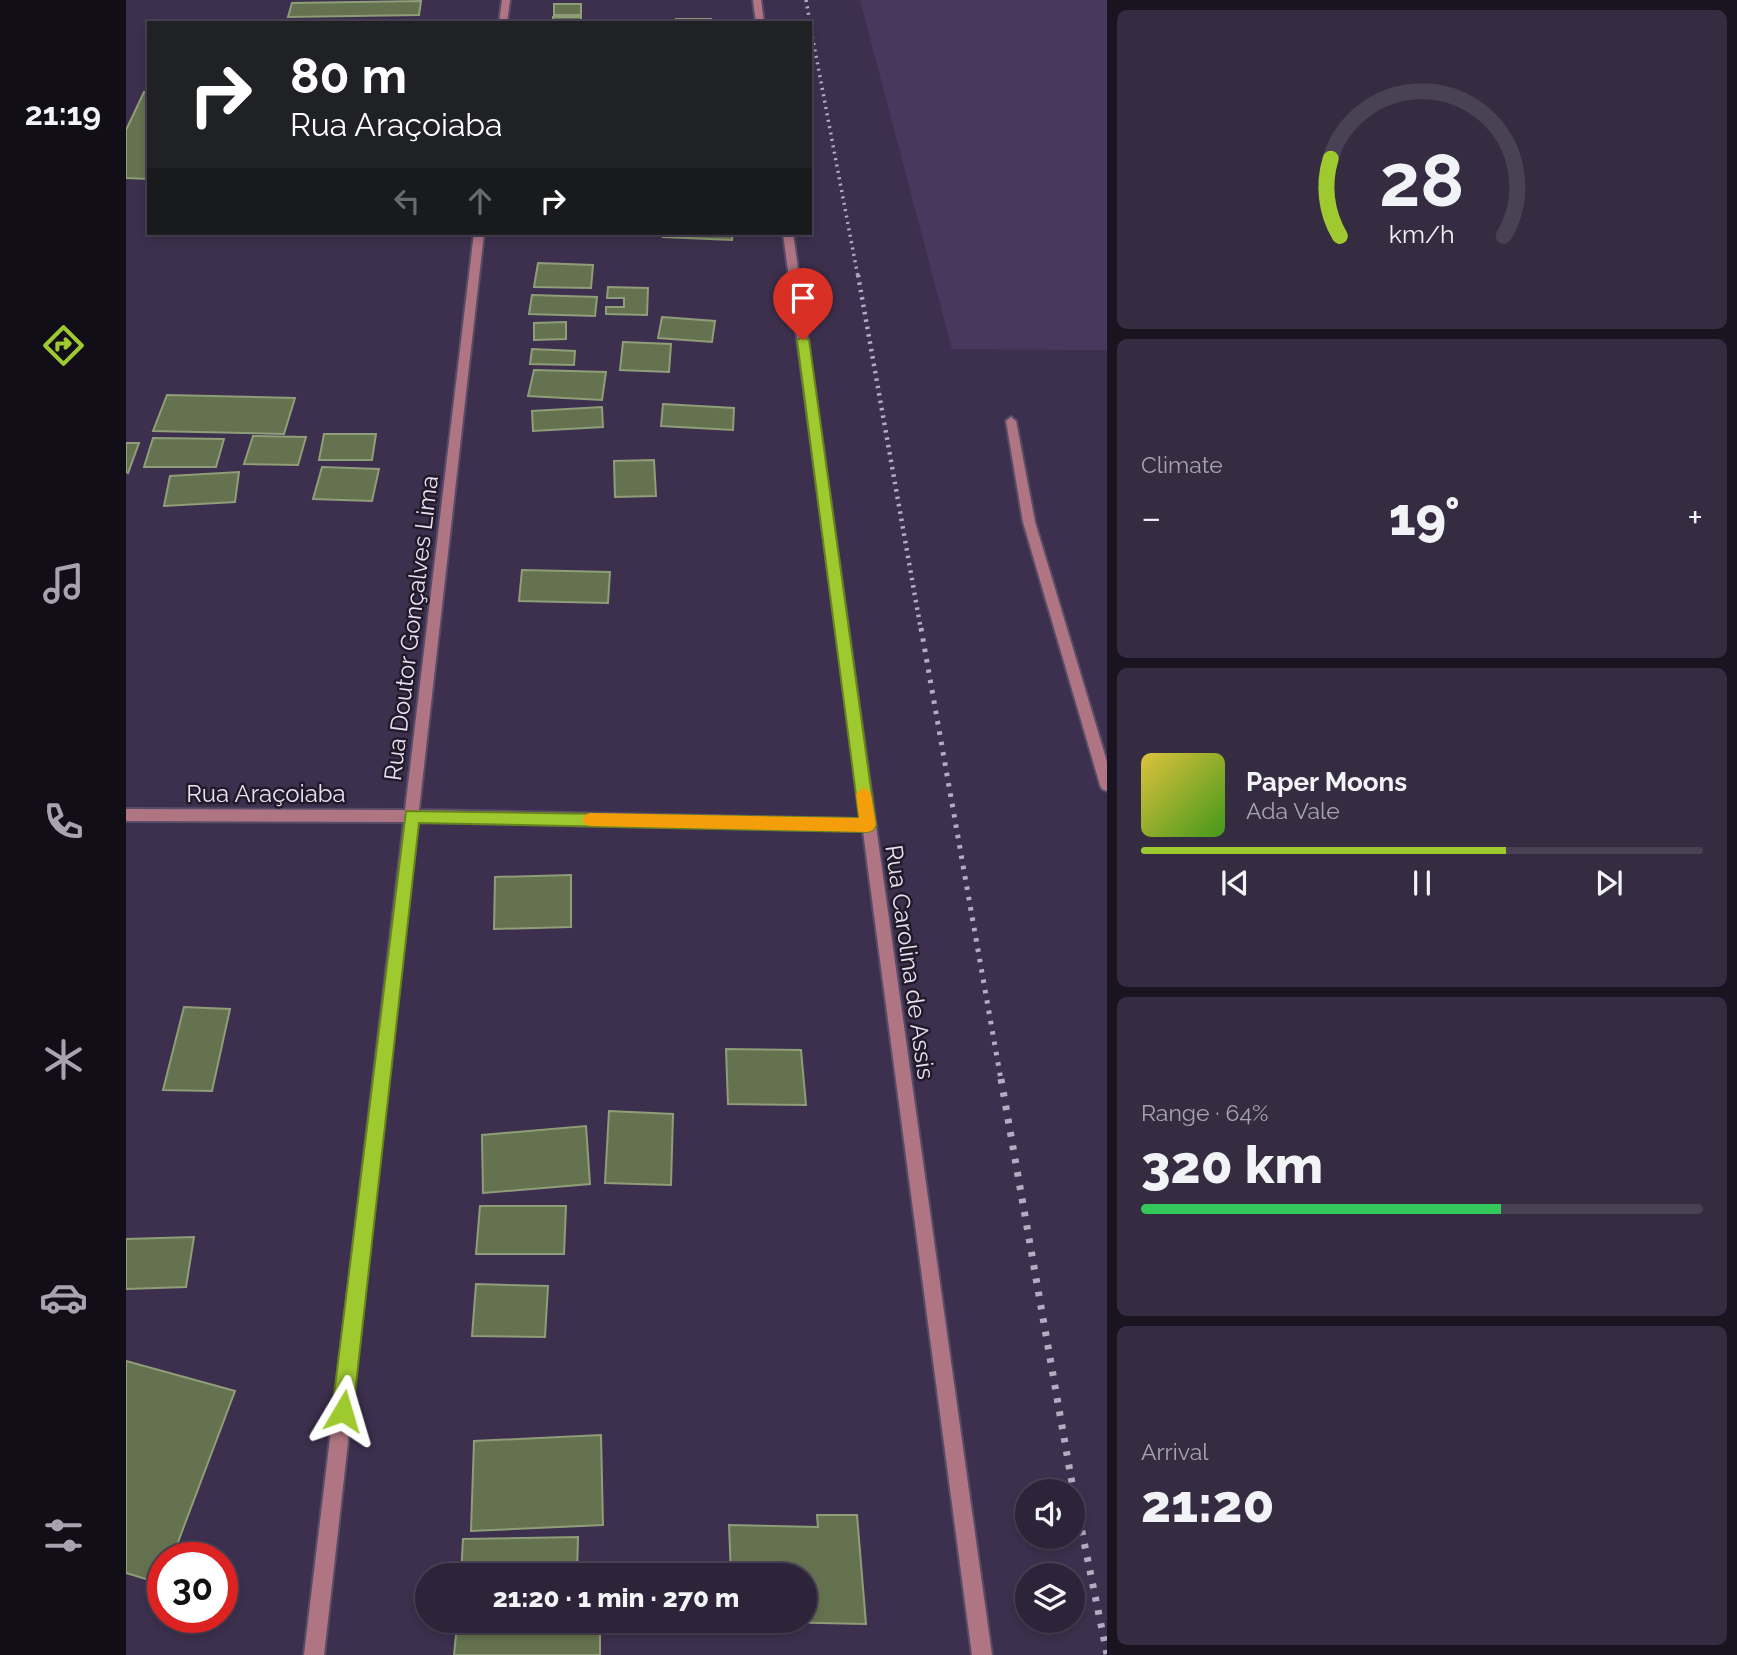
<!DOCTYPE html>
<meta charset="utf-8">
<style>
:root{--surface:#2e243a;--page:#362c42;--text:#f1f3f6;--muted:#a7a4af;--line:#494154;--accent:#9eca2f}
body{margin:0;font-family:Raleway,sans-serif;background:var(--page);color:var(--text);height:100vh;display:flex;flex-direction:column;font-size:26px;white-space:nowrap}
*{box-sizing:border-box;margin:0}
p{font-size:23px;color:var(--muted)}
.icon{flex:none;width:38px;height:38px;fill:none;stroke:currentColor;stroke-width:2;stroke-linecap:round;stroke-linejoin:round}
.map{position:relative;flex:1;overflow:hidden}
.drawer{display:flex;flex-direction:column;gap:10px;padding:10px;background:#191420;width:630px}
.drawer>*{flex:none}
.guide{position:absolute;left:21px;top:21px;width:665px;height:214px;border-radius:0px;box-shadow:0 4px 10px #0003,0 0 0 2px var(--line);background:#202124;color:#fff;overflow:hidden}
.buttons{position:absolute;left:889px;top:1479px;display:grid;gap:14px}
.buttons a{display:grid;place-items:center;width:70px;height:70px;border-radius:50%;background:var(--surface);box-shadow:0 4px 10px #0003,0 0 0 2px var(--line);font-size:35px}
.speed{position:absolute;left:21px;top:1542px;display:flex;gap:14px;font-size:35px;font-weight:700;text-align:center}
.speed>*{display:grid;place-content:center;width:91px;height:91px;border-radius:50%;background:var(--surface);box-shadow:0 4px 10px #0003,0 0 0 2px var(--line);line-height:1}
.speed .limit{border:10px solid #d22;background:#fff;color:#111}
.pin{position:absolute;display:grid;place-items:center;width:60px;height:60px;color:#fff;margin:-72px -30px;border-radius:50% 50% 50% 0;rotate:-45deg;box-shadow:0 0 7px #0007}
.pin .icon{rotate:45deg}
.me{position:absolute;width:77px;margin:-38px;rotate:7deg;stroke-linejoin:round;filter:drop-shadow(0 0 5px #0008)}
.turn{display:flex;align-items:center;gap:24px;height:147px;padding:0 28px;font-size:32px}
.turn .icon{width:91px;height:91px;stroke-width:2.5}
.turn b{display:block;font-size:49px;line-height:60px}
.lanes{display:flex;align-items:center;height:66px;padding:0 28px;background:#0003;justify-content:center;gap:35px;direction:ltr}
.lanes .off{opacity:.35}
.big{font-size:52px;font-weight:800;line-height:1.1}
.drawer .card{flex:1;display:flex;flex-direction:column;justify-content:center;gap:10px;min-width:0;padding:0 24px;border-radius:10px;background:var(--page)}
.drawer .dial{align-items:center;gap:0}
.dial svg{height:182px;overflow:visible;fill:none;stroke:var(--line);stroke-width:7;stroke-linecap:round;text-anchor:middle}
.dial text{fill:var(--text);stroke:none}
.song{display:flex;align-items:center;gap:21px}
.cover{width:84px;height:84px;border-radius:10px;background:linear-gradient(135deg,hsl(50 70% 55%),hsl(100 70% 35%))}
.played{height:7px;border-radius:4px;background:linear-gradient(90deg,var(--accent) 65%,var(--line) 65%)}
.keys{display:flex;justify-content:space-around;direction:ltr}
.heat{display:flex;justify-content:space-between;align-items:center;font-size:38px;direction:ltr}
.charge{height:10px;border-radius:5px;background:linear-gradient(90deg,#34c759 64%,var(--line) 0)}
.trip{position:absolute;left:289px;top:1563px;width:402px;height:70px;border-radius:35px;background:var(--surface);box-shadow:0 4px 10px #0003,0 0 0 2px var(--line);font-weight:800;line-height:70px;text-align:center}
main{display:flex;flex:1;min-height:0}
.tabs{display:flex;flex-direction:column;width:126px;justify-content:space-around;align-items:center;background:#120e17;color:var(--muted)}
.tabs .icon{width:49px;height:49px}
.tabs .current{color:var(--accent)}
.tabs b{font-size:32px;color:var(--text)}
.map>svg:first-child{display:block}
</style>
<main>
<nav class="tabs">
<b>21:19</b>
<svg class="icon current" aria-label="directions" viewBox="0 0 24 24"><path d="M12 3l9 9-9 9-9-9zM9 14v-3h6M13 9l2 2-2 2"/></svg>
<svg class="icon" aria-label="music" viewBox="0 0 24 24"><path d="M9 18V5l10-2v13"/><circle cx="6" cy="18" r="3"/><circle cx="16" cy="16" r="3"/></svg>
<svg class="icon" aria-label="phone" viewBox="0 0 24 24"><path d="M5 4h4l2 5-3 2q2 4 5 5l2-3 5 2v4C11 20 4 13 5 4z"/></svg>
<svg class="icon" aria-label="climate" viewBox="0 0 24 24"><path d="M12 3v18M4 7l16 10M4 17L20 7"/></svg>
<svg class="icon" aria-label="car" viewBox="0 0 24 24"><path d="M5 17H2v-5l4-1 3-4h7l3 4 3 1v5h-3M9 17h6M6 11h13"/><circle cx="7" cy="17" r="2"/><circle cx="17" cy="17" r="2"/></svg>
<svg class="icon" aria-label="filters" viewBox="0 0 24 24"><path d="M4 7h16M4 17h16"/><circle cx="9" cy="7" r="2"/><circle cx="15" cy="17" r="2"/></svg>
</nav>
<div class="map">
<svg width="981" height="1655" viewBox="0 0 981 1655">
<rect width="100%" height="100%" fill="#3d304e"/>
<path fill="#49385d" d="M734 0H981V350L826 349Z"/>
<path fill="#65724f" stroke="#8f9d78" stroke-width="2" d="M295 1 293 15 162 17 166 3Z
M428 4H455V15H428Z
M427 17H455V23H427Z
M550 19H585L586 23H550Z
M18 92H23V179L0 178V130Z
M538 233H607L606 240 537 237Z
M412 263 467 265 465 288 408 287Z
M482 287 522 288 521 315 480 314V307H498V298H481Z
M406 295 471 297 469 316 403 314Z
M536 317 589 321 586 342 532 338Z
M440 322V339L408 340V323Z
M497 342 545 344 543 372 494 370Z
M406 349 449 351 448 365 404 364Z
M408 370 480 372 476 400 402 396Z
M41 395 169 398 158 434 27 431Z
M537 404 608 408 607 430 535 426Z
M476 407 477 427 407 431 406 411Z
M198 434H250L246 460H193Z
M127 436 180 437 172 465 118 464Z
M27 438 98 439 90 467H18Z
M0 443H13L2 473 0 472Z
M528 460 530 496 489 497 488 461Z
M196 467 253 469 246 501 187 499Z
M113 472 109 502 38 506 44 476Z
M396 570 484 572 482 603 393 601Z
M445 875V927L368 929 369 877Z
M58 1007 104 1009 86 1091 37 1090Z
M600 1049 675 1050 680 1105 602 1104Z
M483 1111 547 1114 545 1185 479 1183Z
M460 1126 464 1184 357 1193 356 1135Z
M354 1206H440L438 1254H350Z
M68 1237 60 1287 0 1289V1239Z
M350 1284 422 1286 419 1337 346 1336Z
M0 1361 109 1391 46 1558H37L36 1584 0 1573Z
M475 1435 477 1525 345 1531 348 1441Z
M691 1515H731L740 1624 606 1621 679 1620V1575H605L603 1525 692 1527Z
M452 1537 451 1575H335L337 1539Z
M331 1625 474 1628V1655H328Z"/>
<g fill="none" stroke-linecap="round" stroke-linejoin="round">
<defs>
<path id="street" d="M376 0H384L381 23H373Z
M627 0H635L638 23H630Z
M348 233H358L293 810 735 819 657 233H667L866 1655H846L737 831 292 822 198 1655H178L278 822 0 821V809L279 810Z
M885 417 890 421 909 522 981 762V791L976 789 974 785 897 522 880 421Z"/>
</defs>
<use href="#street" stroke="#584c68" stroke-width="4"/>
<use href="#street" fill="#af7582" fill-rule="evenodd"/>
<path stroke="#b5acc2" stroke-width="3.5" stroke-dasharray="2 4.5" stroke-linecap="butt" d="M680 0 684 23
M684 24 732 277"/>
<path stroke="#b5acc2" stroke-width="4.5" stroke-dasharray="2.5 5" stroke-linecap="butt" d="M732 275 795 630"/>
<path stroke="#b5acc2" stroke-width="5" stroke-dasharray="3.5 7" stroke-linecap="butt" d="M795 628 875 1080"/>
<path stroke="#b5acc2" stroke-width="7" stroke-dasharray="4.5 9" stroke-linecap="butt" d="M875 1079 946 1483 981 1654"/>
</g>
<path fill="#9eca2f" stroke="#67831f" stroke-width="2" d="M677 337 683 340 750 825 747 830 742 832 293 823 227 1411 224 1419 217 1422 209 1419 206 1411 280 811 733 818 671 340Z"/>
<path fill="#f59e0b" d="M738 787 745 794 750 825 747 830 742 832 464 826 459 824 456 820 459 815 464 813 733 818 730 794Z"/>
<g text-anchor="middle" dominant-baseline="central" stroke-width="5" stroke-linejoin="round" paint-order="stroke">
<g font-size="24" fill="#e8e0f3" stroke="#211b29">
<text transform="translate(285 628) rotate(-83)">Rua Doutor Gonçalves Lima</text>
<text x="140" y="793">Rua Araçoiaba</text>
<text transform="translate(784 962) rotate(82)">Rua Carolina de Assis</text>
</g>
</g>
</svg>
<div class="buttons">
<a><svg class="icon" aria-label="sound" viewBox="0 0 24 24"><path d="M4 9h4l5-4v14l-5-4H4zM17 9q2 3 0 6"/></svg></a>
<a><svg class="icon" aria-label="layers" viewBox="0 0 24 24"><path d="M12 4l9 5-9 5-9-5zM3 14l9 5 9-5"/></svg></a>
</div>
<div class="speed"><div class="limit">30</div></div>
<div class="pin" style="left:677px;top:340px;background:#d93025"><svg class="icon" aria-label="arrive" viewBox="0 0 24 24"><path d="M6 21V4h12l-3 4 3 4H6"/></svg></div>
<svg class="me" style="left:217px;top:1411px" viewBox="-20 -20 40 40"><path d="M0-17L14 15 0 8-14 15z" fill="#9eca2f" stroke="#fff" stroke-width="4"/></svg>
<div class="trip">21:20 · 1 min · 270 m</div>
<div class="guide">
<div class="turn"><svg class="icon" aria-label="right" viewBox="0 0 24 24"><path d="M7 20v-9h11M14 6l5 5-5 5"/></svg><div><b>80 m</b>Rua Araçoiaba</div></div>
<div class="lanes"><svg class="icon off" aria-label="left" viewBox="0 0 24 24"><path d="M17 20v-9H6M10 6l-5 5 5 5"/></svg><svg class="icon off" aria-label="ahead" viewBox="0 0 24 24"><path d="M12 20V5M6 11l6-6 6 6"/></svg><svg class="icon" aria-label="right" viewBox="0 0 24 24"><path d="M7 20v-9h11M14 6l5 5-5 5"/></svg></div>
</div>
</div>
<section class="drawer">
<div class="card dial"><svg viewBox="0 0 100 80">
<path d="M14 69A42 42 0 1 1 86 69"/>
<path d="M14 69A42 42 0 0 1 10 35" stroke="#9eca2f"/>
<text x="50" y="56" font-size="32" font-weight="700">28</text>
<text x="50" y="72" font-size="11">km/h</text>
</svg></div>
<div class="card"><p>Climate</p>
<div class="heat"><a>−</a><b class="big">19°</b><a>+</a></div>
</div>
<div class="card">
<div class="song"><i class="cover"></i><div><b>Paper Moons</b><p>Ada Vale</p></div></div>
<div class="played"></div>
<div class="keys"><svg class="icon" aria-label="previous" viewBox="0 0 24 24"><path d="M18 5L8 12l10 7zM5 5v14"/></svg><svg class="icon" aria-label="pause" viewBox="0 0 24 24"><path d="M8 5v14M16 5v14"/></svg><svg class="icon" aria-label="next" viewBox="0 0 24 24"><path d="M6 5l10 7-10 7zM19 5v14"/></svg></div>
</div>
<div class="card"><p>Range · 64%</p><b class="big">320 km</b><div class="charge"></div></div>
<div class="card"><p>Arrival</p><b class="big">21:20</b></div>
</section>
</main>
